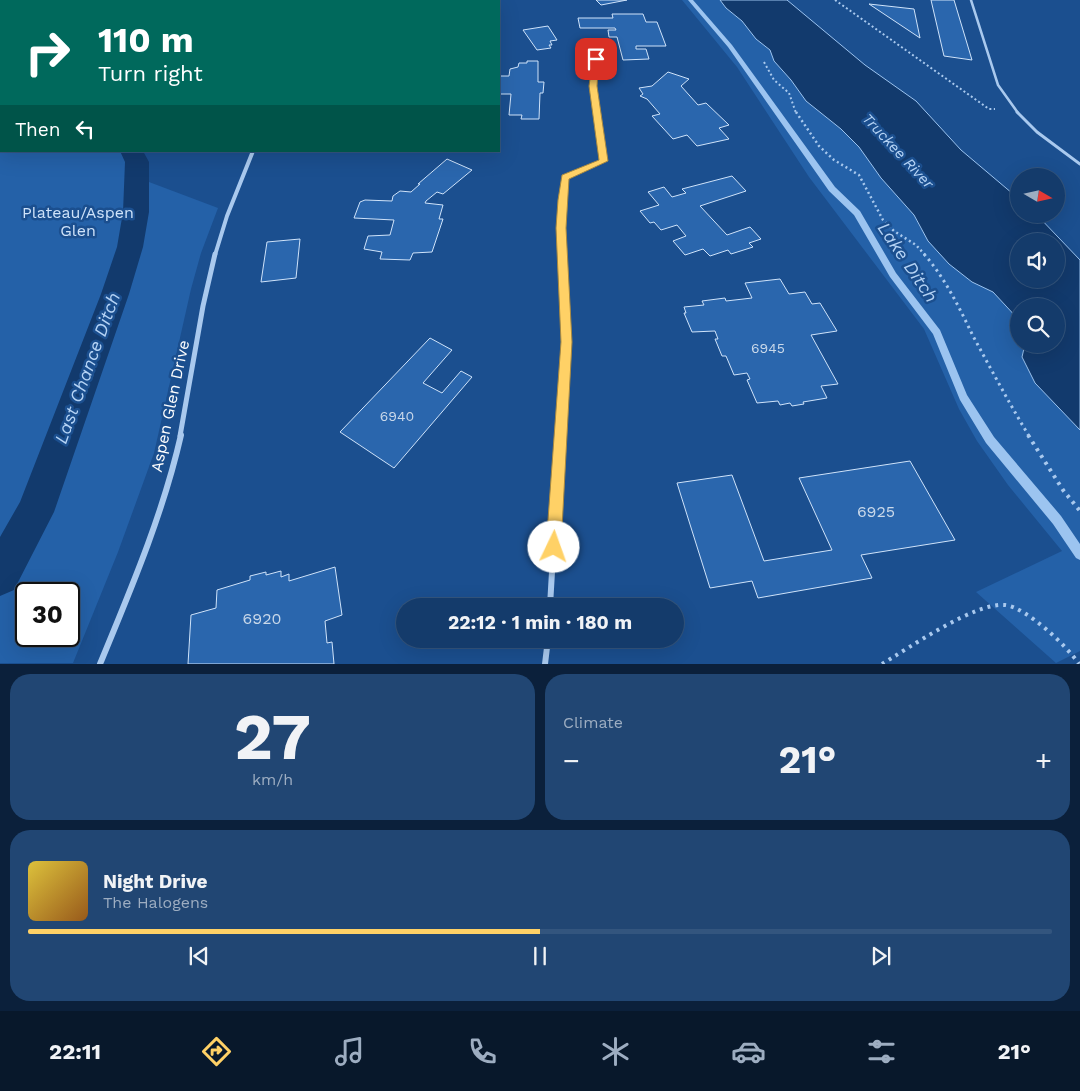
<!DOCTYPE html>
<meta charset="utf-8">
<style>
:root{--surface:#143b6b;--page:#214673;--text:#f1f3f6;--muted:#9dadc1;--line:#33557e;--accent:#ffd166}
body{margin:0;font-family:"Work Sans",sans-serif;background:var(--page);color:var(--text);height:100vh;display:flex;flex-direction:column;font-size:19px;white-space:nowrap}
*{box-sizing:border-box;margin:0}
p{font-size:16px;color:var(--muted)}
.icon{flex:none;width:28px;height:28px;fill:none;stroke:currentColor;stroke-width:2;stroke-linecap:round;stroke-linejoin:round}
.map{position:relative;height:664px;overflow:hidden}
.panel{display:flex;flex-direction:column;gap:10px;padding:10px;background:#0b203b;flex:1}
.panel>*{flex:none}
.hud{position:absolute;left:0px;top:0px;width:500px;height:152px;box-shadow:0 5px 20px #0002,0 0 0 1px var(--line);background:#00695c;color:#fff;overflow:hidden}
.needle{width:32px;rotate:99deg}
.tools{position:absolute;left:1010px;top:168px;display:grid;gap:10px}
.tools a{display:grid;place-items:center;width:55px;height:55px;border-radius:50%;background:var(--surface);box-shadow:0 5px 20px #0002,0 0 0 1px var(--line);font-size:25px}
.speed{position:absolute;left:15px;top:582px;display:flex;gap:10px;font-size:25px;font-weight:700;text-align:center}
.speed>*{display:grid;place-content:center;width:65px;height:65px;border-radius:50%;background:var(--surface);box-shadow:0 5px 20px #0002,0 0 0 1px var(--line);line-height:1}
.speed .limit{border:2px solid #111;border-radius:8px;background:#fff;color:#111}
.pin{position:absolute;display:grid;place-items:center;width:42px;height:42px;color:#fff;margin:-21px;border-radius:10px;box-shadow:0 2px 8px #0006}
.me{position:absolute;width:55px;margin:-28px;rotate:3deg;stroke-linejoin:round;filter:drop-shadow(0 0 4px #0008)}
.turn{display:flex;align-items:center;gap:18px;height:105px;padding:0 15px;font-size:22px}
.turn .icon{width:65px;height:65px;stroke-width:2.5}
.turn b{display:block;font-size:35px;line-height:42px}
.then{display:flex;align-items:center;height:48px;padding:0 15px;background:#0003;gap:10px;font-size:19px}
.big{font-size:38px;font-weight:700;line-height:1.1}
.panel .widget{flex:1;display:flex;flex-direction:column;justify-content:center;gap:8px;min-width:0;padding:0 18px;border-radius:20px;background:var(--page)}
.panel .dial{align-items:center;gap:0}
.dial b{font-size:65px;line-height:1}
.song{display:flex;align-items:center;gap:15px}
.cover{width:60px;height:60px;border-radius:8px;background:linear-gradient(135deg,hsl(50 70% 55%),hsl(30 70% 35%))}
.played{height:5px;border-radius:2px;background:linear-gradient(90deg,var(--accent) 50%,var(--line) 50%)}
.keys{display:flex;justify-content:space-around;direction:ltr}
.heat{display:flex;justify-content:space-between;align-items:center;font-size:28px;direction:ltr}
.panel .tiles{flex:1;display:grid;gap:10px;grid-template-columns:1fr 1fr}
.widget:last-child{grid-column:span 2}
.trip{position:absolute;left:396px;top:598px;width:288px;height:50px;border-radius:25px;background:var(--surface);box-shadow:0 5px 20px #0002,0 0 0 1px var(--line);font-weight:700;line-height:50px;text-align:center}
.dock{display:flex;height:80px;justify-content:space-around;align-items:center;background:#08182b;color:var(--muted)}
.dock .icon{width:35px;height:35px}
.dock .selected{color:var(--accent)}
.dock b{font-size:22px;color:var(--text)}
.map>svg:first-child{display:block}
</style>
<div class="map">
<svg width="1080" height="664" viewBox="0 0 1080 664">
<rect width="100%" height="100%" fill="#1b4f8f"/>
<path fill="#2461a8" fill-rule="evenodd" d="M0 0 205 1H1V151H143L149 182 218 208 201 253 191 289 154 453 118 552 73 663H0ZM26 594H69V636H26Z
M682 0H720L726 8 742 21 756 39 770 50 774 61 791 80 806 101 841 129 859 147 881 178 914 215 920 228 972 282 993 292 1019 320V344H1025L1022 357 1035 383 1080 430V651L1056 663 976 592 1062 551 1008 485 977 441 959 409 924 329 809 177 737 67Z"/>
<path fill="#123a6d" stroke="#9cc4f0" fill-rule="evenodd" d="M720 0H787L865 65 916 101 961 150 1019 199V214H1036L1080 260V430L1035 383 1022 357 1025 344H1056V306H1019V320L993 292 972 282 949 264 928 241 914 215 881 178 859 147 841 129 806 101 791 80 774 61 770 50 756 39 742 21 726 8ZM1019 241H1056V279H1019Z"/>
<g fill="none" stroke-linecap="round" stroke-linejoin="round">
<path fill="#9cc4f0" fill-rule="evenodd" d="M688 0H693L732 45 835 187 860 211 896 273 940 330 967 395 994 437 1061 516 1080 544V560L1076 558 1053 524 986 443 960 400 933 334 890 277 854 215 829 191 728 47Z"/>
<path fill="#123a6d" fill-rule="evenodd" d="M188 0H205V1H188Z
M120 151H143L149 162V212L143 247 129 294 54 512 14 590 0 596V537L20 502 101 294 117 247 123 212 125 162Z"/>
</g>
<path fill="#2a66ad" stroke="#cfe3fa" d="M596 0H627L601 5Z
M931 0H954L972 60 944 56Z
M869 4 914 9 920 38Z
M612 14H643L646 22H657L666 46H636V49H646L649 59 623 60 617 37H609L608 30H616L615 28H580L578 18H613Z
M548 26 557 40 550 41 552 45H549L551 48 537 50 523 30Z
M527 61H538V82H544L543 93H540L539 119H521L522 115H509L511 94H499V76H509L510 69 518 67 519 63H527Z
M668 72 689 79 681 86 698 105 706 103 729 125 719 128 729 139 697 146 687 135 673 139 652 116 660 114 647 99 640 96 643 94 639 88 652 86Z
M447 159 472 170 443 194 437 192 426 201 425 203 443 205 439 219H443L432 252 413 253 410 260 380 259 382 252 364 249 368 236 390 235 394 220 354 218 360 202 365 200 392 201 393 196 400 191 411 192 420 184H418Z
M732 176 746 191 700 206 727 235 750 227 761 239 749 243 753 247 731 254 728 250 710 256 703 249 685 255 673 241 686 236 677 225 661 230 654 222 650 223 640 211 659 205 648 192 664 187 672 197 686 193 682 189Z
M300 239 296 278 261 282 267 242Z
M780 279 789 294 805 292 812 304 820 303 837 331 811 335 838 384 821 386 827 398 803 402 804 404 792 406 790 403 780 405 778 401 757 403 747 380 750 379 747 373 734 375 726 356H722L715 339H718L715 331 692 332 684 313H686L684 307 704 305 702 301 725 298 726 301 752 298 745 283Z
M430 338 452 350 423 383 442 393 461 371 472 377 394 468 340 432Z
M910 461 955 540 861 555 872 578 758 598 752 581 710 588 677 483 732 475 764 561 832 550 799 478Z
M335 567 342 615 325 621 327 643 332 642 334 664H188L191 615 216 608 217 590 250 580V576L266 572V575L281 571V577L289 574V581Z"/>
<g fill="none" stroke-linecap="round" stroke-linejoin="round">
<path stroke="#a9c9ee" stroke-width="2" stroke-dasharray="2 2.5" stroke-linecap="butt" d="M835 0 989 109H995
M764 62 774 80 789 93 796 113"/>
<path stroke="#a9c9ee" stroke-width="2.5" stroke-dasharray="2 3" stroke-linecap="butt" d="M796 112 819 146 834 160 859 175 883 220 894 231 916 245 925 255"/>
<path stroke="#a9c9ee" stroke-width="3" stroke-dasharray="2.5 4" stroke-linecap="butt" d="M924 254C945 278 959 307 973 336 991 369 1009 403 1029 436"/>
<path stroke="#a9c9ee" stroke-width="4" stroke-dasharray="3 5" stroke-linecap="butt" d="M1028 435 1063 490 1080 511
M882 664C909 648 975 602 1005 605 1026 607 1068 647 1079 664"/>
<path stroke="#a9c9ee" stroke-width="2.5" d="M971 0 998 85 1018 113
M596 59 593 86 597 113"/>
<path stroke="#a9c9ee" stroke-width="3" d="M1017 112 1037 132 1080 164
M565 177 603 161 596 112"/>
<path stroke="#a9c9ee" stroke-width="4" d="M215 255 227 216 253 151
M562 255 561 227 565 177"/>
<path stroke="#a9c9ee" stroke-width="5" d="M180 436 203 306 215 254
M560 436 566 342 562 254"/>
<path stroke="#a9c9ee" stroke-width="6" d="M550 606 560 435
M100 664C131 589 163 514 181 435
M545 664 548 639"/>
</g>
<path fill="#ffd166" stroke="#a68842" d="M593 57 599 59 597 86 608 161 569 179 566 228 572 342 561 547 559 552 554 554 548 552 546 547 561 342 556 228 558 200 562 175 599 160 589 86Z"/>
<g text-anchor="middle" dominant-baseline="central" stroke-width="5" stroke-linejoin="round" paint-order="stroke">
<g font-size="14" fill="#cad9ea">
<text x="768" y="348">6945</text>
<text x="397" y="416">6940</text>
</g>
<g font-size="15" font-style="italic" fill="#b5d3f5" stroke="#1b4f8f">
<text transform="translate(898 151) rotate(47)">Truckee River</text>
</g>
<g font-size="16" fill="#cfe3fa" stroke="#1b4f8f">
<text x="78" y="212">Plateau/Aspen<tspan x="78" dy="18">Glen</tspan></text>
</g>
<g font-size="16" fill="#fff" stroke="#1b4f8f">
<text transform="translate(170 406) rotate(-78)">Aspen Glen Drive</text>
</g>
<g font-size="16" fill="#cad9ea">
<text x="876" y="511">6925</text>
<text x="262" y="618">6920</text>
</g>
<g font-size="18" font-style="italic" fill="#b5d3f5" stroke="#1b4f8f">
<text transform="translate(908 262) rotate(56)">Lake Ditch</text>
<text transform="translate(87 368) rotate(-70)">Last Chance Ditch</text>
</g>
</g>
</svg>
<div class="tools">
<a><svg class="needle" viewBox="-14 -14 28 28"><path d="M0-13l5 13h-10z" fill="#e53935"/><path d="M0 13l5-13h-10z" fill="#9dadc1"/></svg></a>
<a><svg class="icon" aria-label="sound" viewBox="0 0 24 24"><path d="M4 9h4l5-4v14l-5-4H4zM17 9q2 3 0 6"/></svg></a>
<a><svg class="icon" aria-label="search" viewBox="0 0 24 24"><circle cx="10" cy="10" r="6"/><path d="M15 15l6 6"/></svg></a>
</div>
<div class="speed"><div class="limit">30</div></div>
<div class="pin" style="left:596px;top:59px;background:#d93025"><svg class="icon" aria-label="arrive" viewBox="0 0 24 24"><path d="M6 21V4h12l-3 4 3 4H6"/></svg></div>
<svg class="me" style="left:554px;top:547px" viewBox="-20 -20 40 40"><circle r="19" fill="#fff"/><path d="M0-13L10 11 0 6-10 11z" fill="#ffd166"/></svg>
<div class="trip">22:12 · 1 min · 180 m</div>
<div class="hud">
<div class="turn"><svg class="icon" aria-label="right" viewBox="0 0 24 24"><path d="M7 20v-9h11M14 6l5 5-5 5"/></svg><div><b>110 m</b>Turn right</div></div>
<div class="then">Then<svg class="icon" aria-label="left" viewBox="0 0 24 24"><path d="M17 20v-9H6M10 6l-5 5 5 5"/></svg></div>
</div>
</div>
<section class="panel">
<div class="tiles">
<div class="widget dial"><b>27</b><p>km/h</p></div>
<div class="widget"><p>Climate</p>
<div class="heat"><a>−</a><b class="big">21°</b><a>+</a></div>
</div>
<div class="widget">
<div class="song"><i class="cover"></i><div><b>Night Drive</b><p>The Halogens</p></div></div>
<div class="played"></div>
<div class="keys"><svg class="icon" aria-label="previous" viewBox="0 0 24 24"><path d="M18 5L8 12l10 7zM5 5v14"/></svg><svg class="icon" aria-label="pause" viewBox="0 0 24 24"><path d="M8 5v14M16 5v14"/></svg><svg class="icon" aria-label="next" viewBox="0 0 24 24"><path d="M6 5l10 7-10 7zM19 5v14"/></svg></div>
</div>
</div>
</section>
<nav class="dock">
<b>22:11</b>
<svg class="icon selected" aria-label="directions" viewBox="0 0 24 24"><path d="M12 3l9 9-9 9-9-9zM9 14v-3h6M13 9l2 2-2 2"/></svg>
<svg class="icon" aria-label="music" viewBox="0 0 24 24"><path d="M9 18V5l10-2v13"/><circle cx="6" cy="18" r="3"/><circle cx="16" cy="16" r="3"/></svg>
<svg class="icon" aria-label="phone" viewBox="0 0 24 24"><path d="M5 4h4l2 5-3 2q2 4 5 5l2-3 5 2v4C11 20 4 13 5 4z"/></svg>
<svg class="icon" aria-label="climate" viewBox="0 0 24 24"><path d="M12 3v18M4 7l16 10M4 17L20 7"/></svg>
<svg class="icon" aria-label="car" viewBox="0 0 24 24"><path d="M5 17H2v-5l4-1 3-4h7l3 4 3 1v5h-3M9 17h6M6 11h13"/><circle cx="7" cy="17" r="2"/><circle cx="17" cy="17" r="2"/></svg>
<svg class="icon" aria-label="filters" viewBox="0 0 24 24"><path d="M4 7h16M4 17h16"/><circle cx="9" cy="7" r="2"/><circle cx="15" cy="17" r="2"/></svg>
<b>21°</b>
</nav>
